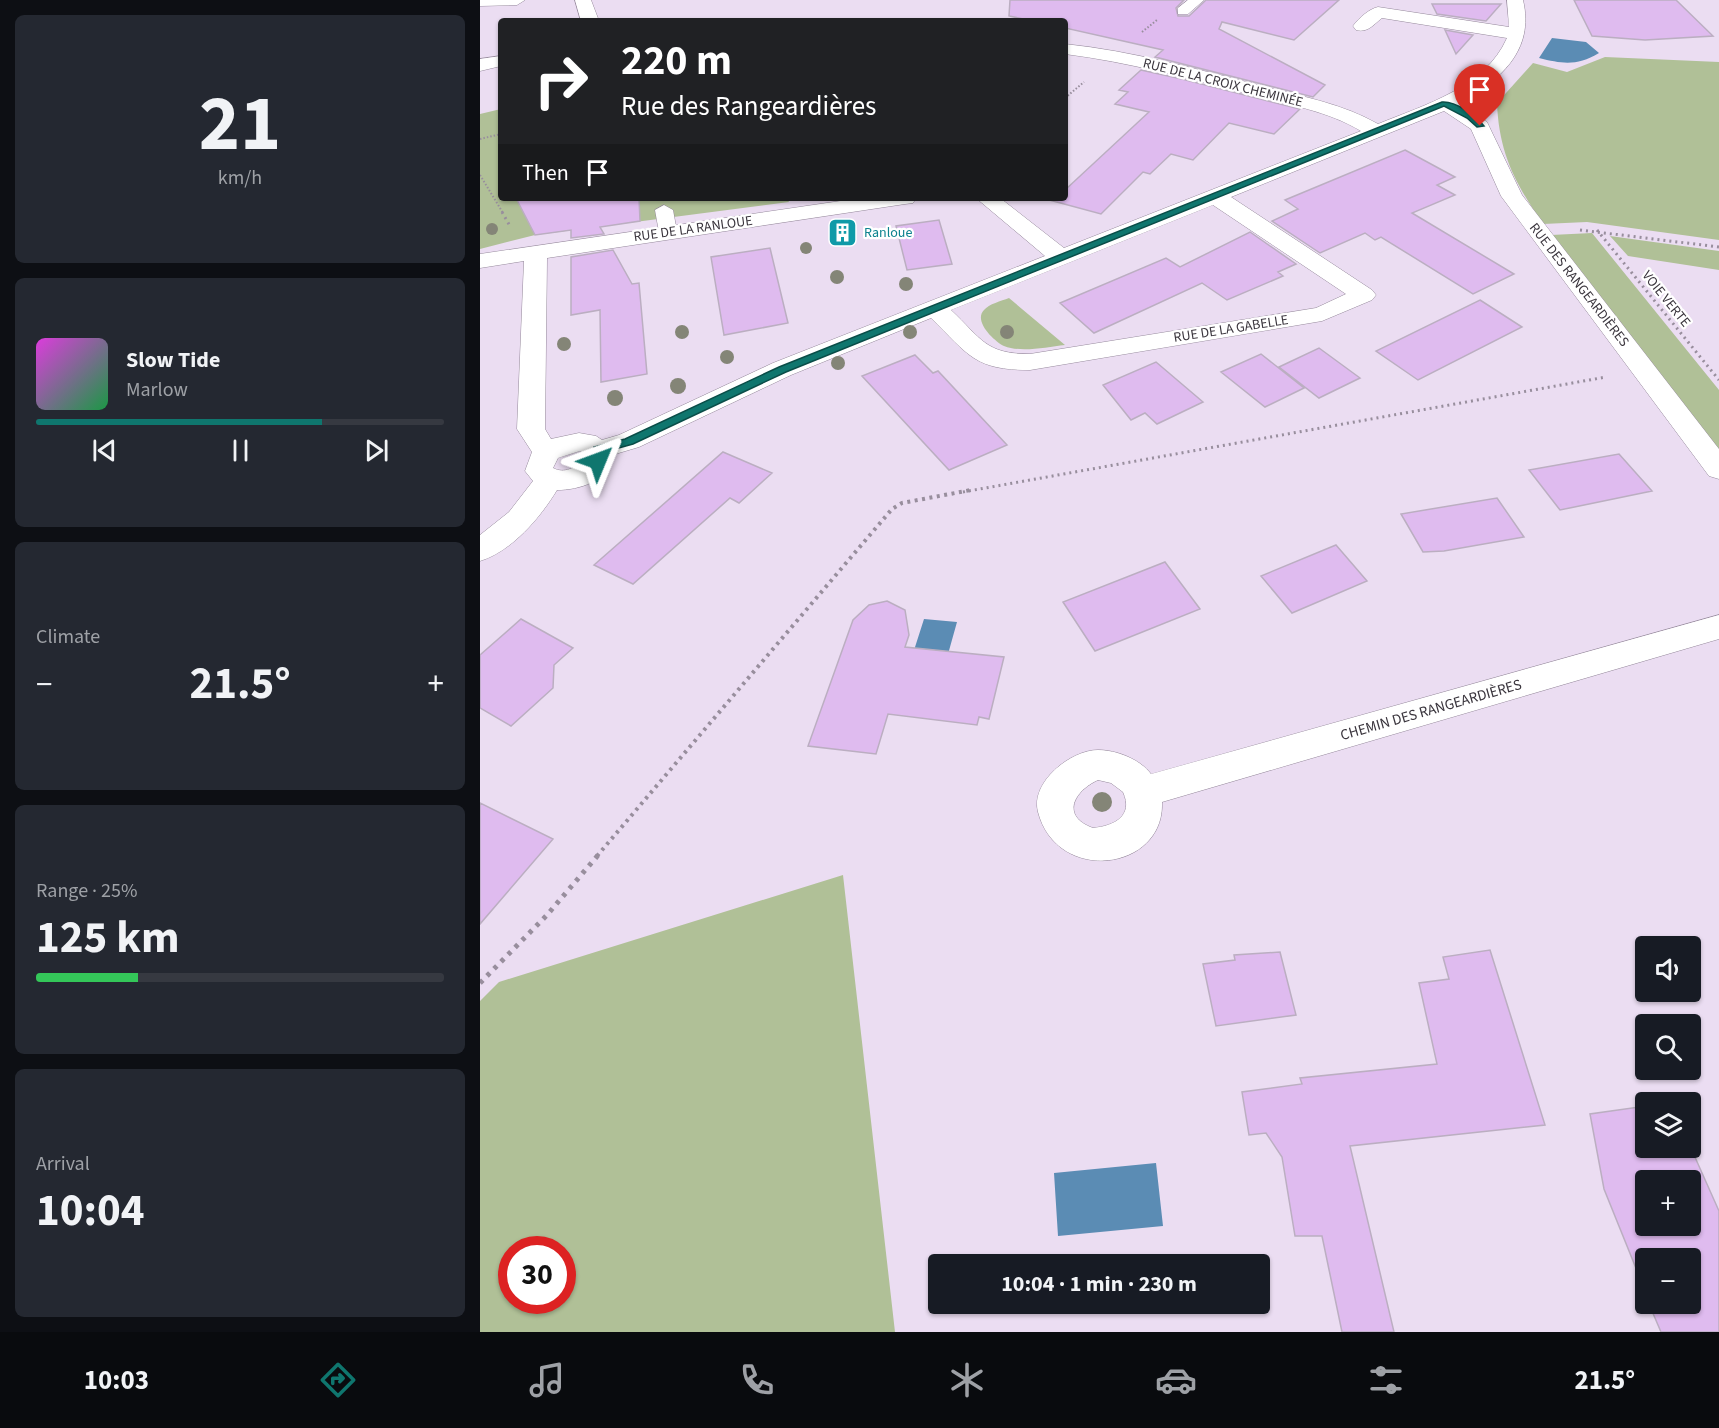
<!DOCTYPE html>
<meta charset="utf-8">
<style>
:root{--surface:#171b24;--page:#242831;--text:#f1f3f6;--muted:#9ea1a6;--line:#363941;--accent:#0f766e}
body{margin:0;font-family:"Source Sans 3",sans-serif;background:var(--page);color:var(--text);height:100vh;display:flex;flex-direction:column;font-size:22px;white-space:nowrap}
*{box-sizing:border-box;margin:0}
p{font-size:20px;color:var(--muted)}
.icon{flex:none;width:33px;height:33px;fill:none;stroke:currentColor;stroke-width:2;stroke-linecap:round;stroke-linejoin:round}
.map{position:relative;flex:1;overflow:hidden}
.panel{display:flex;flex-direction:column;gap:15px;padding:15px;background:#0d0f14;width:480px}
.panel>*{flex:none}
.banner{position:absolute;left:18px;top:18px;width:570px;height:183px;border-radius:6px;box-shadow:0 2px 4px #0004;background:#202124;color:#fff;overflow:hidden}
.fabs{position:absolute;left:1155px;top:936px;display:grid;gap:12px}
.fabs a{display:grid;place-items:center;width:66px;height:66px;border-radius:6px;background:var(--surface);box-shadow:0 2px 4px #0004;font-size:30px}
.speed{position:absolute;left:18px;top:1236px;display:flex;gap:12px;font-size:30px;font-weight:700;text-align:center}
.speed>*{display:grid;place-content:center;width:78px;height:78px;border-radius:50%;background:var(--surface);box-shadow:0 2px 4px #0004;line-height:1}
.speed .limit{border:9px solid #d22;background:#fff;color:#111}
.pin{position:absolute;display:grid;place-items:center;width:51px;height:51px;color:#fff;margin:-62px -26px;border-radius:50% 50% 50% 0;rotate:-45deg;box-shadow:0 0 6px #0007}
.pin .icon{rotate:45deg}
.me{position:absolute;width:66px;margin:-33px;rotate:46deg;stroke-linejoin:round;filter:drop-shadow(0 0 4px #0008)}
.turn{display:flex;align-items:center;gap:21px;height:126px;padding:0 24px;font-size:27px}
.turn .icon{width:78px;height:78px;stroke-width:2.5}
.turn b{display:block;font-size:42px;line-height:51px}
.then{display:flex;align-items:center;height:57px;padding:0 24px;background:#0003;gap:12px;font-size:22px}
.big{font-size:45px;font-weight:700;line-height:1.1}
.panel .card{flex:1;display:flex;flex-direction:column;justify-content:center;gap:9px;min-width:0;padding:0 21px;border-radius:9px;background:var(--page)}
.panel .dial{align-items:center;gap:0}
.dial b{font-size:78px;line-height:1}
.song{display:flex;align-items:center;gap:18px}
.cover{width:72px;height:72px;border-radius:9px;background:linear-gradient(135deg,hsl(300 70% 55%),hsl(140 70% 35%))}
.played{height:6px;border-radius:3px;background:linear-gradient(90deg,var(--accent) 70%,var(--line) 70%)}
.keys{display:flex;justify-content:space-around;direction:ltr}
.heat{display:flex;justify-content:space-between;align-items:center;font-size:33px;direction:ltr}
.charge{height:9px;border-radius:4px;background:linear-gradient(90deg,#34c759 25%,var(--line) 0)}
.trip{position:absolute;left:448px;top:1254px;width:342px;height:60px;border-radius:6px;background:var(--surface);box-shadow:0 2px 4px #0004;font-weight:700;line-height:60px;text-align:center}
.dock{display:flex;height:96px;justify-content:space-around;align-items:center;background:#090b0e;color:var(--muted)}
.dock .icon{width:42px;height:42px}
.dock .selected{color:var(--accent)}
.dock b{font-size:27px;color:var(--text)}
main{display:flex;flex:1;min-height:0}
.map>svg:first-child{display:block}
</style>
<main>
<section class="panel">
<div class="card dial"><b>21</b><p>km/h</p></div>
<div class="card">
<div class="song"><i class="cover"></i><div><b>Slow Tide</b><p>Marlow</p></div></div>
<div class="played"></div>
<div class="keys"><svg class="icon" aria-label="previous" viewBox="0 0 24 24"><path d="M18 5L8 12l10 7zM5 5v14"/></svg><svg class="icon" aria-label="pause" viewBox="0 0 24 24"><path d="M8 5v14M16 5v14"/></svg><svg class="icon" aria-label="next" viewBox="0 0 24 24"><path d="M6 5l10 7-10 7zM19 5v14"/></svg></div>
</div>
<div class="card"><p>Climate</p>
<div class="heat"><a>−</a><b class="big">21.5°</b><a>+</a></div>
</div>
<div class="card"><p>Range · 25%</p><b class="big">125 km</b><div class="charge"></div></div>
<div class="card"><p>Arrival</p><b class="big">10:04</b></div>
</section>
<div class="map">
<svg width="1239" height="1332" viewBox="0 0 1239 1332">
<rect width="100%" height="100%" fill="#ebddf2"/>
<path fill="#b0c097" fill-rule="evenodd" d="M1125 57 1239 62V240L1107 222 1063 224C1035 183 1019 153 1017 103L1053 63 1087 72Z
M21 109V198H307L309 202 55 235 0 249V114Z
M1112 233 1239 390V450L1071 235Z
M1130 236 1239 251V270L1148 256Z
M529 298 585 345C566 347 542 353 524 346 514 341 493 321 504 310 509 304 521 301 529 298Z
M363 875 415 1332H0V1001L19 982ZM32 1250H82V1300H32Z"/>
<path fill="#5b8cb4" d="M1072 38 1106 42 1119 53C1097 66 1083 64 1059 58Z
M444 619 477 622 463 672 428 669Z
M676 1163 683 1226 578 1236 574 1173Z"/>
<path fill="#dfbbef" stroke="#bbaec1" stroke-width="1.5" fill-rule="evenodd" d="M530 0H704L696 8 698 16H709L726 0H859L814 40 742 22 739 29 845 85 833 97 675 57 683 50 585 28V21H553L529 16Z
M1094 0H1196L1233 36 1165 40 1112 36Z
M952 4H1021L1006 21 957 14Z
M965 30 993 35 976 54Z
M661 70 702 79 820 109 794 134 749 123 713 160 691 154 670 174 663 172 621 214 573 201 585 198V190L669 112 635 104 648 92 639 90Z
M925 150 975 177 957 185 975 195 932 213 1034 274 993 294 901 237 895 240 885 233 840 253 792 221 818 209 805 200Z
M36 198H159L160 221 120 227 124 234 91 238V230L55 235Z
M459 220 472 264 427 270 416 226Z
M770 232 816 264 798 272 803 276 747 300 722 283 614 333 580 303 686 258 700 267Z
M290 248 308 323 244 335 231 257Z
M133 250 152 284 159 283 167 374 121 382 120 310 91 315V257Z
M1000 300 1042 327 938 380 896 351Z
M839 348 880 378 839 398 799 367Z
M781 354 824 388 785 407 741 372Z
M435 355 453 373 458 371 527 445 469 470 382 376Z
M676 362 723 402 677 424 665 413 651 420 623 385Z
M243 452 292 473 259 503 250 498 153 584 114 565Z
M1139 454 1172 491 1080 510 1049 470Z
M1017 498 1044 537 964 551 943 552 921 514Z
M856 545 887 581 812 613 781 576Z
M685 562 720 609 615 651 583 602Z
M407 601 425 610 429 635 425 647 524 657 509 719 499 717 497 725 408 714 396 754 328 746 373 620 389 605Z
M41 619 93 648 74 665 73 688 31 726 0 708V655Z
M0 803 73 839 0 924Z
M1010 950 1065 1125 870 1146 914 1332H862L842 1236H815L802 1157 786 1133 769 1135 762 1092 822 1084 820 1078 957 1064 939 983 969 979 963 957Z
M800 952 816 1015 736 1026 723 964 755 960 754 955Z
M1166 1106V1148L1210 1146 1239 1211V1332H1181L1169 1304H1210V1258H1166V1293L1124 1189 1110 1114ZM1166 1180H1210V1226H1166Z"/>
<g fill="none" stroke-linecap="round" stroke-linejoin="round">
<defs>
<path id="service" d="M708 0H724L708 14H698V8Z
M184 205 193 210 197 232 188 238 179 232 175 210Z"/>
<path id="minor" d="M0 0H45L37 5 0 6Z
M95 0H111L119 21H101Z
M1027 0H1043C1055 51 1020 80 979 104L1007 122 1042 195 1239 449V479L1229 476 1021 196 991 129 964 111 751 197 892 290 896 295 892 300 842 321 550 370C494 370 489 355 451 318L311 375 159 447 132 455C130 481 99 490 77 490 60 518 32 551 0 561V535L29 512 53 481 45 471 52 452 37 429 44 261 0 268V254L381 198H436L433 203 425 204 67 258 65 429 71 439 99 433 116 436 122 440 139 435 293 363 565 256 496 198H520L584 248 881 131C848 111 809 105 773 95 710 79 649 62 585 54V44C653 51 719 70 786 87 824 97 863 104 898 124 944 105 1005 88 1027 38L902 18C893 25 888 33 876 30L873 26C879 18 889 9 898 7L1029 27ZM733 205 866 294 836 308 550 354C505 354 502 339 471 310ZM100 451 104 454V459C96 468 84 474 73 468L78 458Z
M21 56V66L0 71V59Z
M1239 615V639L682 802C685 871 577 885 558 812 550 782 591 750 618 750 636 750 660 759 671 774ZM618 780 631 783 643 792C654 816 634 826 613 828 580 816 594 791 618 780Z"/>
</defs>
<use href="#service" stroke="#95899b" stroke-width="1"/>
<use href="#minor" stroke="#95899b" stroke-width="1"/>
<path stroke="#988e9d" stroke-width="2" stroke-dasharray="1.5 2" stroke-linecap="butt" d="M662 32 677 20
M585 98 604 82
M0 139 21 134
M0 175 23 213"/>
<path stroke="#988e9d" stroke-width="3" stroke-dasharray="2 4" stroke-linecap="butt" d="M22 212 30 226
M1100 230 1239 247
M1117 230 1239 380
M483 492 1126 377"/>
<path stroke="#988e9d" stroke-width="4" stroke-dasharray="3 4.5" stroke-linecap="butt" d="M117 856 412 509 422 503 491 490"/>
<path stroke="#988e9d" stroke-width="5" stroke-dasharray="4 6" stroke-linecap="butt" d="M0 983 67 915 119 854"/>
<use href="#service" fill="#fff" fill-rule="evenodd"/>
<use href="#minor" fill="#fff" fill-rule="evenodd"/>
</g>
<g fill="#848577">
<circle cx="12" cy="229" r="6"/>
<circle cx="326" cy="248" r="6"/>
<circle cx="357" cy="277" r="7"/>
<circle cx="426" cy="284" r="7"/>
<circle cx="202" cy="332" r="7"/>
<circle cx="430" cy="332" r="7"/>
<circle cx="527" cy="332" r="7"/>
<circle cx="84" cy="344" r="7"/>
<circle cx="247" cy="357" r="7"/>
<circle cx="358" cy="363" r="7"/>
<circle cx="198" cy="386" r="8"/>
<circle cx="135" cy="398" r="8"/>
<circle cx="622" cy="802" r="10"/>
</g>
<path fill="#0f766e" stroke="#0a4d48" stroke-width="1.5" d="M962 102C976 101 995 115 1004 126L997 127 987 118 964 106 306 372 153 444 124 452 122 464H114V447L145 439 299 367Z"/>
<defs>
<symbol id="building-square" viewBox="-11 -11 22 22"><rect x="-9" y="-9" width="18" height="18" rx="4" fill="#0f9aa8" stroke="#fff"/><path d="M-4-6H4V6H1V3H-1V6H-4ZM-2.5-4.3h1.7v1.8h-1.7ZM.8-4.3h1.7v1.8H.8ZM-2.5-1h1.7V.8h-1.7ZM.8-1h1.7V.8H.8Z" fill="#fff"/></symbol>
</defs>
<g fill-rule="evenodd">
<use href="#building-square" x="346" y="216" width="33" height="33"/>
</g>
<g text-anchor="middle" dominant-baseline="central" stroke-width="4.5" stroke-linejoin="round" paint-order="stroke">
<g font-size="14" fill="#3a353d" stroke="#fff">
<text transform="translate(743 83) rotate(14)">RUE DE LA CROIX CHEMINÉE</text>
<text transform="translate(213 229) rotate(-8)">RUE DE LA RANLOUE</text>
<text transform="translate(1099 285) rotate(52)">RUE DES RANGEARDIÈRES</text>
<text transform="translate(1186 299) rotate(51)">VOIE VERTE</text>
<text transform="translate(751 329) rotate(-9)">RUE DE LA GABELLE</text>
</g>
<g font-size="14" fill="#0d838f" stroke="#fff" text-anchor="start">
<text x="384" y="233">Ranloue</text>
</g>
<g font-size="15" fill="#3a353d" stroke="#fff">
<text transform="translate(951 710) rotate(-16)">CHEMIN DES RANGEARDIÈRES</text>
</g>
</g>
</svg>
<div class="fabs">
<a><svg class="icon" aria-label="sound" viewBox="0 0 24 24"><path d="M4 9h4l5-4v14l-5-4H4zM17 9q2 3 0 6"/></svg></a>
<a><svg class="icon" aria-label="search" viewBox="0 0 24 24"><circle cx="10" cy="10" r="6"/><path d="M15 15l6 6"/></svg></a>
<a><svg class="icon" aria-label="layers" viewBox="0 0 24 24"><path d="M12 4l9 5-9 5-9-5zM3 14l9 5 9-5"/></svg></a>
<a>+</a>
<a>−</a>
</div>
<div class="speed"><div class="limit">30</div></div>
<div class="pin" style="left:1000px;top:126px;background:#d93025"><svg class="icon" aria-label="arrive" viewBox="0 0 24 24"><path d="M6 21V4h12l-3 4 3 4H6"/></svg></div>
<svg class="me" style="left:118px;top:461px" viewBox="-20 -20 40 40"><path d="M0-17L14 15 0 8-14 15z" fill="#0f766e" stroke="#fff" stroke-width="4"/></svg>
<div class="trip">10:04 · 1 min · 230 m</div>
<div class="banner">
<div class="turn"><svg class="icon" aria-label="right" viewBox="0 0 24 24"><path d="M7 20v-9h11M14 6l5 5-5 5"/></svg><div><b>220 m</b>Rue des Rangeardières</div></div>
<div class="then">Then<svg class="icon" aria-label="arrive" viewBox="0 0 24 24"><path d="M6 21V4h12l-3 4 3 4H6"/></svg></div>
</div>
</div>
</main>
<nav class="dock">
<b>10:03</b>
<svg class="icon selected" aria-label="directions" viewBox="0 0 24 24"><path d="M12 3l9 9-9 9-9-9zM9 14v-3h6M13 9l2 2-2 2"/></svg>
<svg class="icon" aria-label="music" viewBox="0 0 24 24"><path d="M9 18V5l10-2v13"/><circle cx="6" cy="18" r="3"/><circle cx="16" cy="16" r="3"/></svg>
<svg class="icon" aria-label="phone" viewBox="0 0 24 24"><path d="M5 4h4l2 5-3 2q2 4 5 5l2-3 5 2v4C11 20 4 13 5 4z"/></svg>
<svg class="icon" aria-label="climate" viewBox="0 0 24 24"><path d="M12 3v18M4 7l16 10M4 17L20 7"/></svg>
<svg class="icon" aria-label="car" viewBox="0 0 24 24"><path d="M5 17H2v-5l4-1 3-4h7l3 4 3 1v5h-3M9 17h6M6 11h13"/><circle cx="7" cy="17" r="2"/><circle cx="17" cy="17" r="2"/></svg>
<svg class="icon" aria-label="filters" viewBox="0 0 24 24"><path d="M4 7h16M4 17h16"/><circle cx="9" cy="7" r="2"/><circle cx="15" cy="17" r="2"/></svg>
<b>21.5°</b>
</nav>
